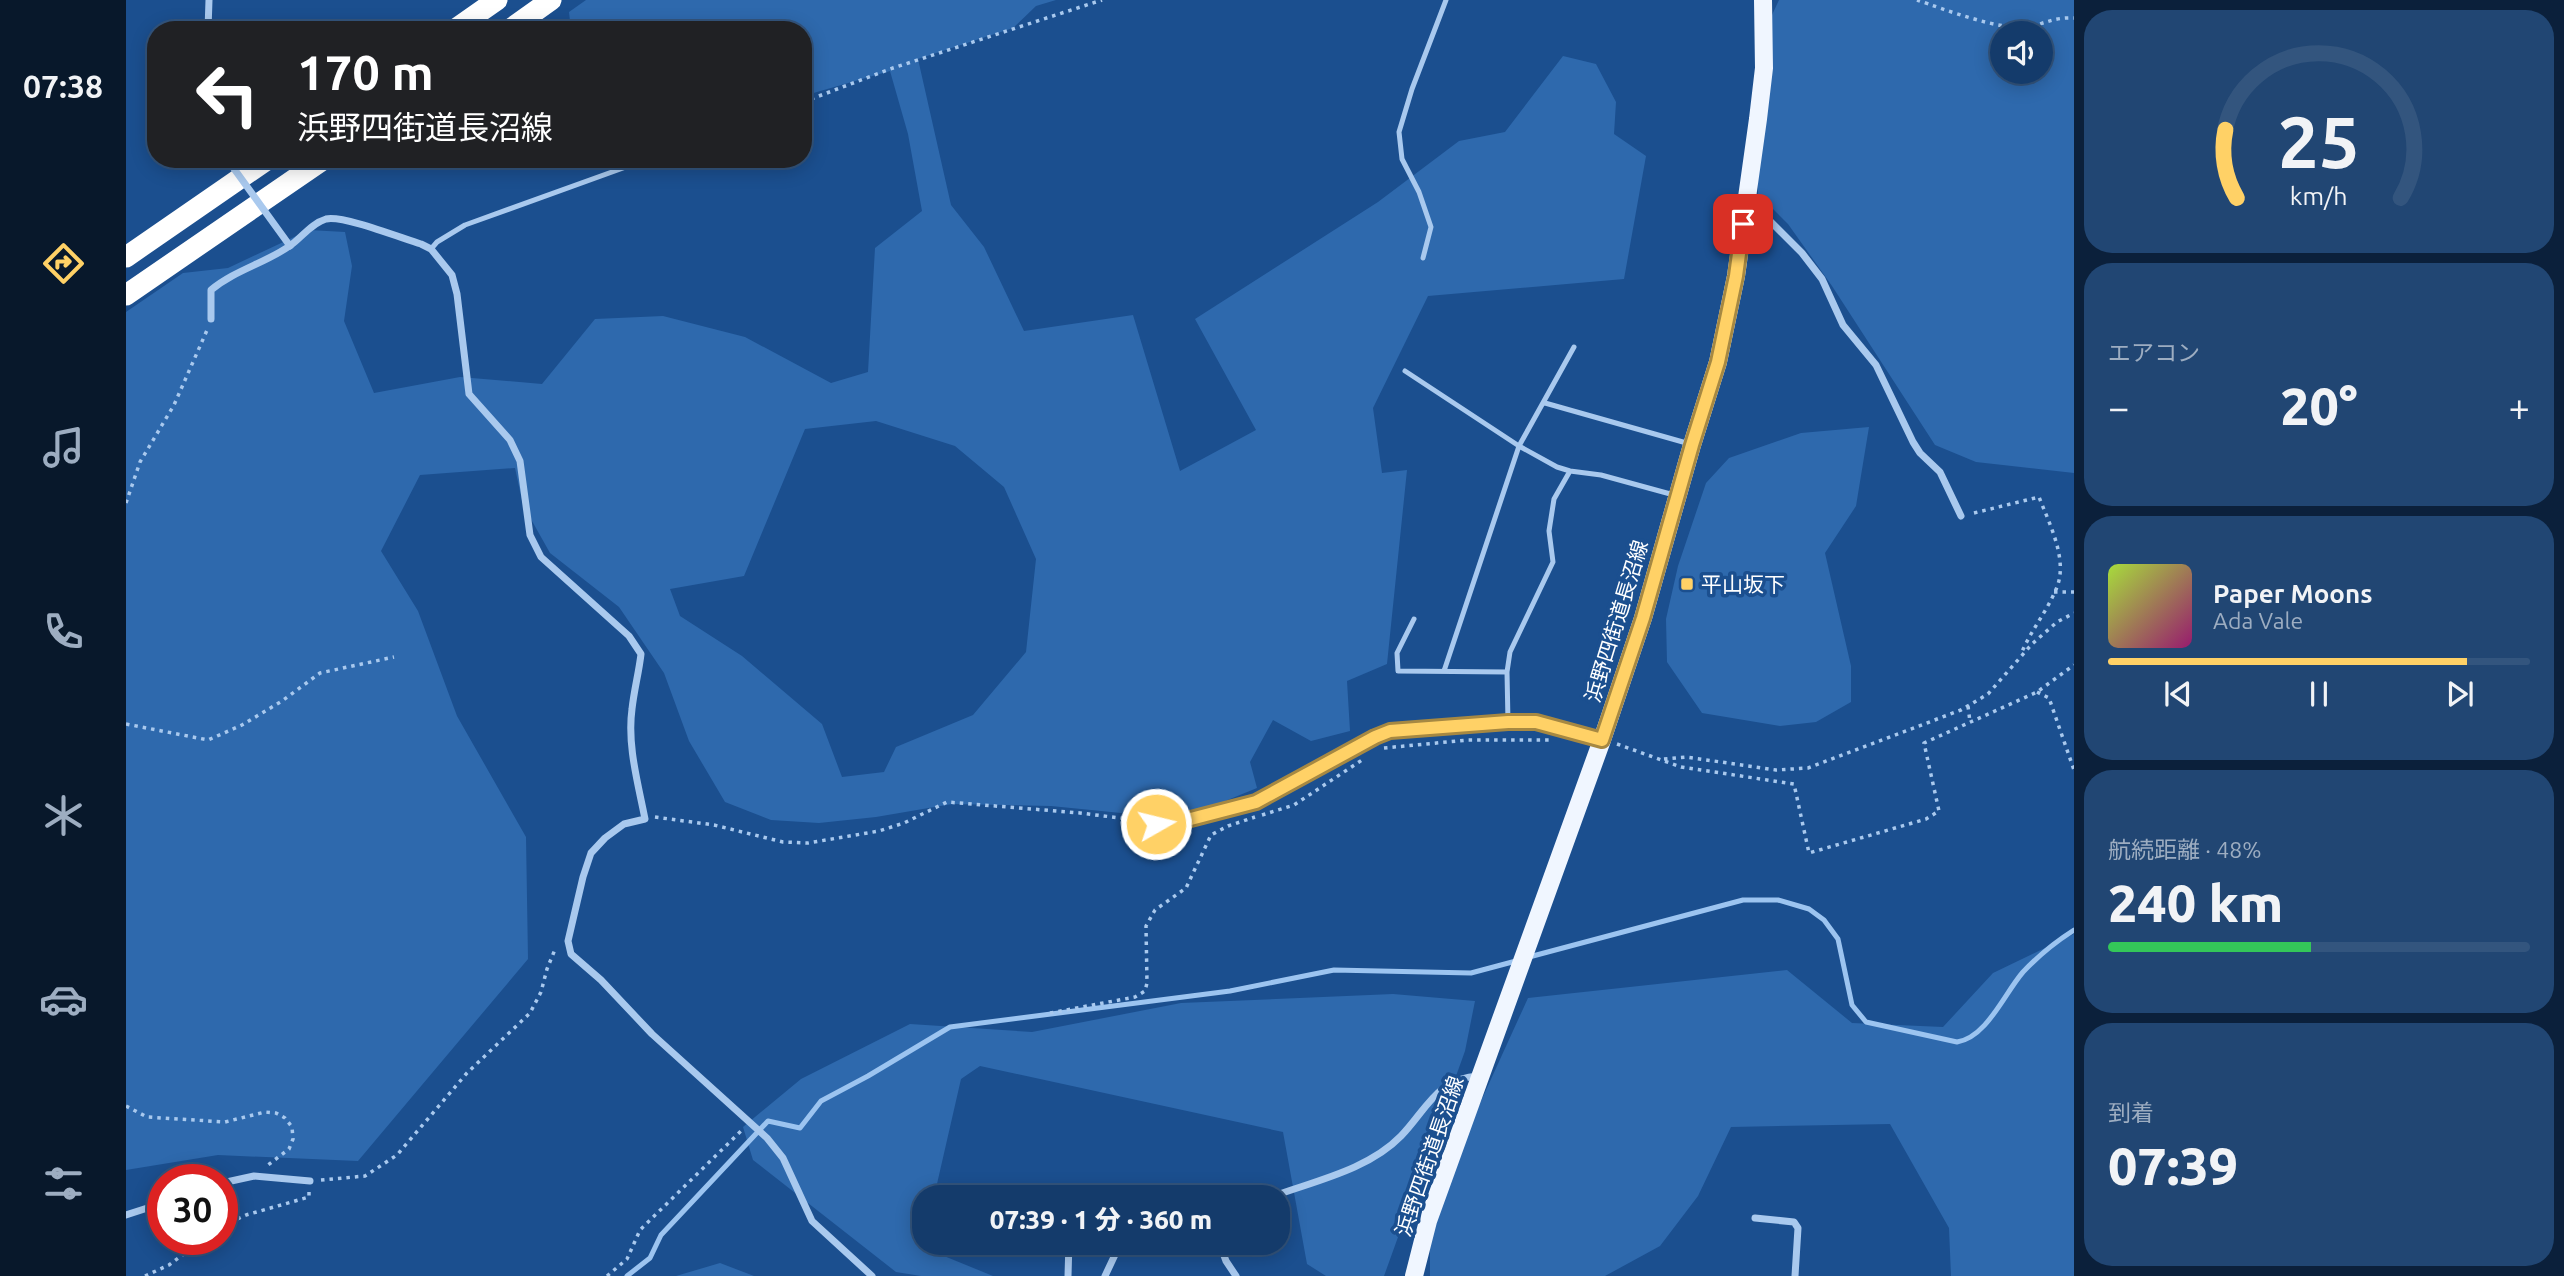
<!DOCTYPE html>
<html lang="ja">
<meta charset="utf-8">
<style>
:root{--surface:#143b6b;--page:#214673;--text:#f1f3f6;--muted:#9dadc1;--line:#33557e;--accent:#ffd166}
body{margin:0;font-family:Ubuntu,"Noto Sans JP",sans-serif;background:var(--page);color:var(--text);height:100vh;display:flex;flex-direction:column;font-size:26px;white-space:nowrap}
*{box-sizing:border-box;margin:0}
p{font-size:23px;color:var(--muted)}
.icon{flex:none;width:38px;height:38px;fill:none;stroke:currentColor;stroke-width:2;stroke-linecap:round;stroke-linejoin:round}
.map{position:relative;flex:1;overflow:hidden}
.sheet{display:flex;flex-direction:column;gap:10px;padding:10px;background:#0b203b;width:490px}
.sheet>*{flex:none}
.guide{position:absolute;left:21px;top:21px;width:665px;height:147px;border-radius:28px;box-shadow:0 4px 18px #0003,0 0 0 2px var(--line);background:#202124;color:#fff;overflow:hidden}
.controls{position:absolute;left:1864px;top:21px;display:grid;gap:14px}
.controls a{display:grid;place-items:center;width:63px;height:63px;border-radius:50%;background:var(--surface);box-shadow:0 4px 18px #0003,0 0 0 2px var(--line);font-size:35px}
.speed{position:absolute;left:21px;top:1164px;display:flex;gap:14px;font-size:35px;font-weight:700;text-align:center}
.speed>*{display:grid;place-content:center;width:91px;height:91px;border-radius:50%;background:var(--surface);box-shadow:0 4px 18px #0003,0 0 0 2px var(--line);line-height:1}
.speed .limit{border:10px solid #d22;background:#fff;color:#111}
.pin{position:absolute;display:grid;place-items:center;width:60px;height:60px;color:#fff;margin:-30px;border-radius:14px;box-shadow:0 4px 10px #0006}
.me{position:absolute;width:77px;margin:-38px;rotate:82deg;stroke-linejoin:round;filter:drop-shadow(0 0 5px #0008)}
.turn{display:flex;align-items:center;gap:24px;height:147px;padding:0 35px;font-size:32px}
.turn .icon{width:91px;height:91px;stroke-width:2.5}
.turn b{display:block;font-size:49px;line-height:60px}
.big{font-size:52px;font-weight:800;line-height:1.1}
.sheet .widget{flex:1;display:flex;flex-direction:column;justify-content:center;gap:10px;min-width:0;padding:0 24px;border-radius:28px;background:var(--page)}
.sheet .dial{align-items:center;gap:0}
.dial svg{height:182px;overflow:visible;fill:none;stroke:var(--line);stroke-width:7;stroke-linecap:round;text-anchor:middle}
.dial text{fill:var(--text);stroke:none}
.song{display:flex;align-items:center;gap:21px}
.cover{width:84px;height:84px;border-radius:10px;background:linear-gradient(135deg,hsl(80 70% 55%),hsl(320 70% 35%))}
.played{height:7px;border-radius:4px;background:linear-gradient(90deg,var(--accent) 85%,var(--line) 85%)}
.keys{display:flex;justify-content:space-around;direction:ltr}
.heat{display:flex;justify-content:space-between;align-items:center;font-size:38px;direction:ltr}
.charge{height:10px;border-radius:5px;background:linear-gradient(90deg,#34c759 48%,var(--line) 0)}
.trip{position:absolute;left:786px;top:1185px;width:378px;height:70px;border-radius:28px;background:var(--surface);box-shadow:0 4px 18px #0003,0 0 0 2px var(--line);font-weight:800;line-height:70px;text-align:center}
main{display:flex;flex:1;min-height:0}
.tab-bar{display:flex;flex-direction:column;width:126px;justify-content:space-around;align-items:center;background:#08182b;color:var(--muted)}
.tab-bar .icon{width:49px;height:49px}
.tab-bar .selected{color:var(--accent)}
.tab-bar b{font-size:32px;color:var(--text)}
.map>svg:first-child{display:block}
</style>
<main>
<nav class="tab-bar">
<b>07:38</b>
<svg class="icon selected" aria-label="directions" viewBox="0 0 24 24"><path d="M12 3l9 9-9 9-9-9zM9 14v-3h6M13 9l2 2-2 2"/></svg>
<svg class="icon" aria-label="music" viewBox="0 0 24 24"><path d="M9 18V5l10-2v13"/><circle cx="6" cy="18" r="3"/><circle cx="16" cy="16" r="3"/></svg>
<svg class="icon" aria-label="phone" viewBox="0 0 24 24"><path d="M5 4h4l2 5-3 2q2 4 5 5l2-3 5 2v4C11 20 4 13 5 4z"/></svg>
<svg class="icon" aria-label="climate" viewBox="0 0 24 24"><path d="M12 3v18M4 7l16 10M4 17L20 7"/></svg>
<svg class="icon" aria-label="car" viewBox="0 0 24 24"><path d="M5 17H2v-5l4-1 3-4h7l3 4 3 1v5h-3M9 17h6M6 11h13"/><circle cx="7" cy="17" r="2"/><circle cx="17" cy="17" r="2"/></svg>
<svg class="icon" aria-label="filters" viewBox="0 0 24 24"><path d="M4 7h16M4 17h16"/><circle cx="9" cy="7" r="2"/><circle cx="15" cy="17" r="2"/></svg>
</nav>
<div class="map">
<svg width="1948" height="1276" viewBox="0 0 1948 1276">
<rect width="100%" height="100%" fill="#1b4f8f"/>
<path fill="#2e69ad" fill-rule="evenodd" d="M460 0H930L910 6 887 28 792 59 825 205 858 247 898 331 1007 315 1054 471 1130 430 1069 319 1252 202 1333 141 1379 132 1437 56 1470 64 1490 102 1488 134 1520 156 1498 279 1302 296 1247 408 1256 473 1281 470 1261 664 1221 681 1224 731 1185 741 1147 720 1124 762 1131 788 1055 819 925 806 826 804 750 817 693 823 645 820 599 802 563 741 538 673 493 607 424 553 397 505 389 468 294 475 255 551 292 611 331 716 400 837 402 959 232 1161 92 1155 0 1170V312L57 273 102 268 183 230 219 232 226 266 218 321 248 393 334 377 416 384 469 319 537 316 619 337 705 383 742 372 749 248 796 211 782 134 764 71 677 96V30H445L443 12ZM750 421 829 446 878 487 910 559 900 652 847 715 770 747 758 772 716 777 696 724 616 656 554 616 544 589 618 576 679 429Z
M1653 0H1948V473L1850 462 1809 445 1706 286 1662 224 1632 194V146L1646 15ZM1876 33H1914V72H1876Z
M1743 427 1730 506 1699 553 1725 666V702L1690 722 1654 726 1576 713 1541 662 1540 619 1552 566 1580 483 1603 458 1675 433Z
M1948 934V1276H1825L1823 1228 1764 1124 1605 1127 1572 1196 1534 1246 1479 1276H1304V1238L1324 1169 1402 998 1661 970 1726 1023 1817 1027 1867 973Z
M1267 994 1349 1001 1339 1051 1258 1276H1200L1181 1264 1157 1132 854 1066 835 1079 808 1197H798V1237L796 1247 867 1276H795L770 1272 627 1160 617 1127 675 1079 784 1024 906 1032 1055 1003Z
M594 1263 628 1276H550Z"/>
<g fill="none" stroke-linecap="round" stroke-linejoin="round">
<path stroke="#9cc4f0" stroke-width="5" d="M1403 957 1617 900H1652L1683 909 1698 920 1712 939 1726 1005 1740 1022 1831 1042C1861 1037 1878 994 1897 972 1913 955 1929 942 1948 930
M501 1276 524 1258 535 1235 642 1121 674 1128 695 1101 742 1076 824 1027 1104 991 1208 970 1345 973 1390 961"/>
<path stroke="#a9c9ee" stroke-width="3.5" stroke-dasharray="3.5 5" stroke-linecap="butt" d="M1791 0C1817 9 1875 31 1901 27 1919 24 1927 17 1948 18
M677 102 767 68 976 0
M0 503 14 462 48 405 82 328
M1848 513 1913 497C1923 523 1942 559 1931 587 1922 610 1905 630 1895 654
M1928 592H1948
M1911 692 1923 698 1948 770
M1842 706 1844 722
M0 724 82 740 116 725 156 701 194 673 268 657
M1491 744 1555 767 1668 784 1683 853 1800 819 1813 811 1798 743 1911 692 1948 665
M1258 748 1342 740H1425
M1538 759 1560 757 1650 770 1682 768 1835 710 1862 694 1906 644 1931 622 1948 613
M1136 815 1168 805 1236 760
M529 817 588 825 657 842 682 843 753 831 778 823 821 802 954 813 1018 821
M924 1013 1009 997 1019 991 1021 983 1020 926 1029 910 1060 888 1085 835 1102 826 1129 817
M0 1106 21 1117 99 1122 139 1112 150 1113 159 1118 166 1127 167 1139 163 1149 142 1165
M195 1180 239 1176 271 1155 341 1073 404 1013 415 992 421 969 430 947
M96 1226 120 1215 183 1197V1192
M19 1276 43 1265 78 1239
M481 1276 501 1259 514 1230 616 1130"/>
<path stroke="#a9c9ee" stroke-width="5" d="M305 249 311 242 339 225 522 159
M1297 258 1305 227 1293 192 1276 159 1273 132 1286 89 1320 0
M1279 371 1393 446 1431 467 1444 471 1475 475 1548 495
M1419 403 1564 444
M1288 619 1271 653 1272 671 1381 672
M1318 671 1393 446 1448 347
M1382 722 1381 672 1384 652 1427 562 1423 531 1428 499 1444 471"/>
<path stroke="#a9c9ee" stroke-width="7" d="M82 30 83 0
M1624 201 1676 253 1696 279 1717 325 1750 365 1787 442 1794 453 1814 472 1835 516
M85 319V290C109 270 140 263 165 245 176 237 186 223 200 219 217 215 275 238 295 244L305 249 326 275 331 294 343 394 384 440 394 461 404 535 415 557 503 636 515 654C513 672 508 690 506 709 501 745 512 783 519 819L498 824 479 838 465 853 457 877 442 941 445 954 475 980 526 1034 641 1138 657 1158 686 1221 746 1276
M1030 824 1057 821 1130 802 1249 737 1264 731 1382 722H1410L1475 739
M96 1183 128 1176 184 1181
M1145 1197C1188 1181 1242 1170 1275 1136 1301 1109 1311 1078 1353 1076
M0 1215 37 1203
M1629 1218 1668 1222 1672 1228 1669 1276
M1093 1242 1100 1261 1110 1276
M942 1276 943 1242
M979 1276 995 1242"/>
<path stroke="#f0f6ff" stroke-width="18" d="M1288 1276 1302 1221 1476 740 1517 618 1566 445 1592 362 1610 276 1632 119 1638 68 1637 0"/>
<path stroke="#fff" stroke-width="21" d="M328 30 371 0
M383 30 425 0
M0 257 142 159
M0 295 198 159"/>
<path stroke="#a9c9ee" stroke-width="7" d="M101 159 164 246"/>
</g>
<g fill="none" stroke-linecap="round" stroke-linejoin="round">
<defs>
<path id="route" d="M1030 824 1057 821 1130 802 1249 737 1264 731 1382 722H1410L1476 740 1517 618 1566 445 1592 362 1610 276 1617 224"/>
</defs>
<use href="#route" stroke="#a68842" stroke-width="18"/>
<use href="#route" stroke="#ffd166" stroke-width="12"/>
</g>
<rect fill="#ffd166" stroke="#1b4f8f" stroke-width="2.5" x="1554" y="577" width="14" height="14" rx="3.5"/>
<g text-anchor="middle" dominant-baseline="central" stroke-width="7" stroke-linejoin="round" paint-order="stroke">
<g font-size="21" fill="#fff" stroke="#1b4f8f" text-anchor="start">
<text x="1575" y="584">平山坂下</text>
</g>
<g font-size="21" fill="#fff" stroke="#1b4f8f">
<text transform="translate(1490 621) rotate(-73)">浜野四街道長沼線</text>
<text transform="translate(1303 1156) rotate(-71)">浜野四街道長沼線</text>
</g>
</g>
</svg>
<div class="controls">
<a><svg class="icon" aria-label="sound" viewBox="0 0 24 24"><path d="M4 9h4l5-4v14l-5-4H4zM17 9q2 3 0 6"/></svg></a>
</div>
<div class="speed"><div class="limit">30</div></div>
<div class="pin" style="left:1617px;top:224px;background:#d93025"><svg class="icon" aria-label="arrive" viewBox="0 0 24 24"><path d="M6 21V4h12l-3 4 3 4H6"/></svg></div>
<svg class="me" style="left:1030px;top:824px" viewBox="-20 -20 40 40"><circle r="17" fill="#ffd166" stroke="#fff" stroke-width="3"/><path d="M0-11L8 9 0 5-8 9z" fill="#fff"/></svg>
<div class="trip">07:39 · 1 分 · 360 m</div>
<div class="guide">
<div class="turn"><svg class="icon" aria-label="left" viewBox="0 0 24 24"><path d="M17 20v-9H6M10 6l-5 5 5 5"/></svg><div><b>170 m</b>浜野四街道長沼線</div></div>
</div>
</div>
<section class="sheet">
<div class="widget dial"><svg viewBox="0 0 100 80">
<path d="M14 69A42 42 0 1 1 86 69"/>
<path d="M14 69A42 42 0 0 1 9 39" stroke="#ffd166"/>
<text x="50" y="56" font-size="32" font-weight="700">25</text>
<text x="50" y="72" font-size="11">km/h</text>
</svg></div>
<div class="widget"><p>エアコン</p>
<div class="heat"><a>−</a><b class="big">20°</b><a>+</a></div>
</div>
<div class="widget">
<div class="song"><i class="cover"></i><div><b>Paper Moons</b><p>Ada Vale</p></div></div>
<div class="played"></div>
<div class="keys"><svg class="icon" aria-label="previous" viewBox="0 0 24 24"><path d="M18 5L8 12l10 7zM5 5v14"/></svg><svg class="icon" aria-label="pause" viewBox="0 0 24 24"><path d="M8 5v14M16 5v14"/></svg><svg class="icon" aria-label="next" viewBox="0 0 24 24"><path d="M6 5l10 7-10 7zM19 5v14"/></svg></div>
</div>
<div class="widget"><p>航続距離 · 48%</p><b class="big">240 km</b><div class="charge"></div></div>
<div class="widget"><p>到着</p><b class="big">07:39</b></div>
</section>
</main>
